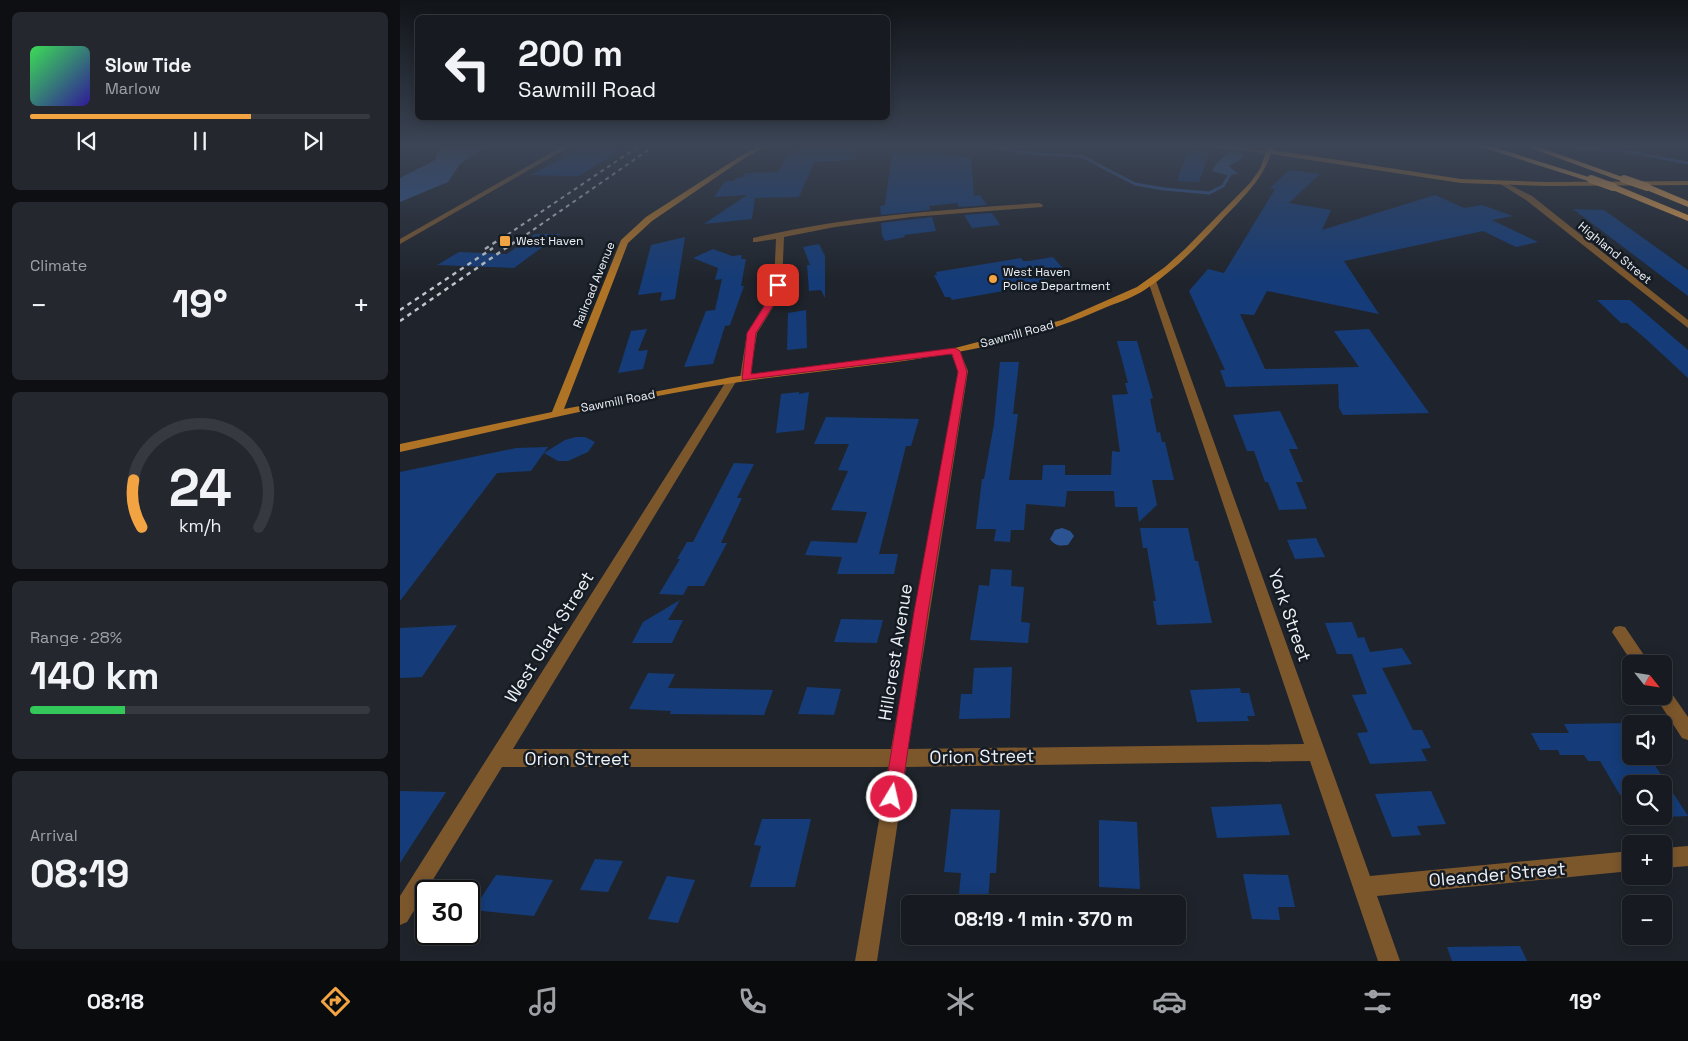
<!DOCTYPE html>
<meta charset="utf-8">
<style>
:root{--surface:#171b21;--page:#24282e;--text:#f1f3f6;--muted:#9ea1a5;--line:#36393f;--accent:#f3a442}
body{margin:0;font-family:"Space Grotesk",sans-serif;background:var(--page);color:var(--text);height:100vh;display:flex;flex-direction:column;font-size:19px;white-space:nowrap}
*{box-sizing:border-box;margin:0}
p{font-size:16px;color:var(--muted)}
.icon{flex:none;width:28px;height:28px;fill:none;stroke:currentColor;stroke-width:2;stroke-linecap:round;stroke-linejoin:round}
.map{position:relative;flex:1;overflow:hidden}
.drawer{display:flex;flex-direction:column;gap:12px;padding:12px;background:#0d0f12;width:400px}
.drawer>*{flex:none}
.top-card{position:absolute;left:15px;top:15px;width:475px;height:105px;border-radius:8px;box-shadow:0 2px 12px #0003,0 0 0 1px var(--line);background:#171b21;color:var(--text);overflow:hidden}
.needle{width:32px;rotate:120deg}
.controls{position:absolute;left:1222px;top:655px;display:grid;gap:10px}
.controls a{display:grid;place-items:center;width:50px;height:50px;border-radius:8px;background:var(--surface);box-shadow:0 2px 12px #0003,0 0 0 1px var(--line);font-size:25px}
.speed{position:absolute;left:15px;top:880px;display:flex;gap:10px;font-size:25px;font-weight:700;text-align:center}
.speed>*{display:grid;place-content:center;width:65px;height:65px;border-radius:50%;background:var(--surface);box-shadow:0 2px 12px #0003,0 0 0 1px var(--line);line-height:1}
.speed .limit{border:2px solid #111;border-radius:8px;background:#fff;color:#111}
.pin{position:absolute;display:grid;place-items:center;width:42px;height:42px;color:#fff;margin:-21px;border-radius:10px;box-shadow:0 2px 8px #0006}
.me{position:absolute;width:55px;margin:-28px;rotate:9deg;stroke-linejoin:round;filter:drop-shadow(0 0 4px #0008)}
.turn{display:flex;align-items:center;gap:18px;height:105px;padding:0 20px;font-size:22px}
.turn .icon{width:65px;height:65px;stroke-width:2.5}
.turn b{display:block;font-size:35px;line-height:42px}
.big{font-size:38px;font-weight:800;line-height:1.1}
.drawer .widget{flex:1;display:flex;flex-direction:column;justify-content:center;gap:8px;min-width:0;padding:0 18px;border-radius:8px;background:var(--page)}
.drawer .dial{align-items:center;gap:0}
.dial svg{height:130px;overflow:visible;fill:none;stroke:var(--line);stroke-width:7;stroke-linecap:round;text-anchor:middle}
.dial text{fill:var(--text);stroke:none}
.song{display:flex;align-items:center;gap:15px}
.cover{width:60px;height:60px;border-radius:8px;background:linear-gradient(135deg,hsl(130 70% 55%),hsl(250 70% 35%))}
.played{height:5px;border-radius:2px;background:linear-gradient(90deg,var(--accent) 65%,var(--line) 65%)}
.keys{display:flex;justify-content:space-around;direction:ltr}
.heat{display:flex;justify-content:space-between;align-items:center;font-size:28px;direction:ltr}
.charge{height:8px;border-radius:4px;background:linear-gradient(90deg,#34c759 28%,var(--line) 0)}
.trip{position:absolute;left:501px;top:895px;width:285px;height:50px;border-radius:8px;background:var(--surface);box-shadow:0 2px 12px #0003,0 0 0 1px var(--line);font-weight:800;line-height:50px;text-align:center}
.tab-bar{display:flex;height:80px;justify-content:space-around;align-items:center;background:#090b0d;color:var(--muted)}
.tab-bar .icon{width:35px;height:35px}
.tab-bar .on{color:var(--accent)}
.tab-bar b{font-size:22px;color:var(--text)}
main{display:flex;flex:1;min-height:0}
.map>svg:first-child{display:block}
</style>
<main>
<section class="drawer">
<div class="widget">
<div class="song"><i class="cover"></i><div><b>Slow Tide</b><p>Marlow</p></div></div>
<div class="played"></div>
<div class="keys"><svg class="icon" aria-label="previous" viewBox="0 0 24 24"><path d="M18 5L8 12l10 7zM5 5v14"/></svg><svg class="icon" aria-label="pause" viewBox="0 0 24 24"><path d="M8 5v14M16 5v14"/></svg><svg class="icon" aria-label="next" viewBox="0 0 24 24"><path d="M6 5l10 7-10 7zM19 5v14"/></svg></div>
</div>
<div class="widget"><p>Climate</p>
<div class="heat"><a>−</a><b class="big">19°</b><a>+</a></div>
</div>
<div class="widget dial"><svg viewBox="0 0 100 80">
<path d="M14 69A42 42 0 1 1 86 69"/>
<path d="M14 69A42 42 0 0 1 9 40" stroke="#f3a442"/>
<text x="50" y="56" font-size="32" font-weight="700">24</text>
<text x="50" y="72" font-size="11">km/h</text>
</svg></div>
<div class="widget"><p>Range · 28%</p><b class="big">140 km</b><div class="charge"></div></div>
<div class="widget"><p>Arrival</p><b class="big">08:19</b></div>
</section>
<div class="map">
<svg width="1288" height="961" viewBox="0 0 1288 961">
<rect width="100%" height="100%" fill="#1f242c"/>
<path fill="#2c5391" d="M46 146H87L60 164 48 182 0 202V178L35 160 37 152Z
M828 152 845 153 840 160 829 166 838 174 826 175 812 171C816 164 820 159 828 152Z
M662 528 670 531 674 536 668 545C660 546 655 546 650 539L655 530Z"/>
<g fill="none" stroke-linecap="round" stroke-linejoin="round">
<path stroke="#2c5391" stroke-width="3" d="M583 146 638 154 681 156 735 184 764 189 809 193 823 186 830 174 825 171
M1176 148 1225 151 1288 163"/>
</g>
<path fill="#153c78" d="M184 146H227L179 176 131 175Z
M408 146H459L455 160 414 162 399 197 355 198 352 219 304 224 347 195 314 197 325 181H334L336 178 343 177 345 173 378 172 390 150 403 149Z
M789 150 809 152 799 182 778 181 780 171Z
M529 151 571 158 574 196 580 195 587 205 559 207 557 203 529 206 530 210 481 215 480 206 485 205 492 153Z
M889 170 920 174 889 203 931 210 922 230 1035 195 1064 208 1082 205 1113 216 1092 220 1138 242 1116 247 1083 231 944 261 979 314 867 291 854 315 840 314 865 369 959 367 934 331 969 329 1029 413 943 415 939 408 938 384 826 387 820 370H825L789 291 808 269 824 273 875 189 870 188Z
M1173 209 1204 210 1288 270V296Z
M592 213 600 225 572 228 564 215Z
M532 217 536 231 504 235 505 237 485 241 482 235 481 223Z
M135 234H160L114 268 37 265 59 252 107 254Z
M285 237 275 299 260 301 262 292 238 295 251 245Z
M419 244 425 256V298L421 290 409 291 407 265H410L403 247Z
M313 249 332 256 342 255 341 259H346L341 286H344L330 325 325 326 313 364 284 367 306 311 315 310 322 279 315 280 318 268 293 258Z
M653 257 669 275 639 280 643 284 552 300 550 297H545L534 275H537L536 272 621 258 623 261H629Z
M1197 300H1230L1288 350V378L1247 340 1227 323H1221Z
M406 310 407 348 387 350 388 313Z
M247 329 238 351 248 350 243 369 218 373 231 331Z
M717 341H737L753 398 750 399 757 433 760 432 762 442H765L774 480H752L757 505 739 522 737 507H715L714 491H667L665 507 626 504 624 530H611L610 542 594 541 596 529H576L582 479H584L594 424 600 362H619L613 414H618L609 480H642L643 465H665V475H711L712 451 720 452 712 395 728 394 725 383H728Z
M399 392V394L409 392 404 430 376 433 381 394Z
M880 411 898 449H889L903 482H896L907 509 879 510 868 482H865L854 451H847L833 415Z
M426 417 519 419 511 446H506L479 554H498L494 574H437L442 557 405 555 411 541 457 543 467 512 431 510 448 471 438 470 449 444H414Z
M176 437H185L195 442 188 452 168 461H158L144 453 165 440Z
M148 447 131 471 97 473 0 601V472L116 448Z
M334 463 354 464 337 498H342L321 543H327L304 586H288L283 595 259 594 280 559H277L287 542H293Z
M740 528H788L795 561H798L812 623 757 625 753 601H756L747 548H743Z
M916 538 925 557 895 559 887 540Z
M591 569 612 570 611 586 624 587 621 622 630 623 628 643 570 640 579 585 589 586Z
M280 600 268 620H283L272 643H232L243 622Z
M441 619 483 620 477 643 434 642Z
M952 622 958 638 964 637 970 652 1002 648 1012 664 982 668 1013 730H1022L1031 748 1021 749 1027 761 970 764 957 733 968 732 952 695 967 694 952 654H937L925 623Z
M57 625 22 677 0 678V628Z
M612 667 610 718 559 719 561 694H572L574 668Z
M248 673 275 674 268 688 373 690 364 715 270 714 271 711 229 709Z
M407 687 441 689 434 715 398 714Z
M840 688 841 693H849L855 716H847L849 721 797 722 790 690Z
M1228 723 1231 729V756H1249L1288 816 1264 817V784H1231V795H1220L1200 761H1188L1184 755H1160L1158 750H1140L1131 733H1169L1164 724Z
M0 791 46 792 0 863Z
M1031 791 1046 824 1017 826 1021 835 992 837 975 794Z
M881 804 890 835 817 838 811 807Z
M551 809 600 810 596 873H590L588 904H558L561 873 544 872Z
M362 819H411L395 887H350L361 846 354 845Z
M699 820 737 822 740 889 699 887Z
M195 859 223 861 208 892 180 890Z
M843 874 888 875 895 907H878L880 920 852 919Z
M96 875 153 880 134 916 73 910Z
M267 876 295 880 278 923 248 919Z
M1120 946 1127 961H1052L1047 947Z"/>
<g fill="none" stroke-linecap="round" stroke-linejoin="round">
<path fill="#7d572c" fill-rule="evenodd" d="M163 146H171L0 244V239Z
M804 146H827L873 152 870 154Z
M1100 182H1104L1132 196 1288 320V328L1126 200 1100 184Z
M639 203 643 205 642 207 511 217 435 227 384 237 382 285 378 299 357 333 350 378 345 381 340 378 347 333 368 299 374 285 376 239 356 242H353V238C447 216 543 210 639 203Z
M752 278 756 281 970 876 1231 851V871L977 896 1000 961H978L910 761 506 767 477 961H455L488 767H102L7 922 0 925V896L327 380 332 377 337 380 113 749H491L558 371 550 351 555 348 560 351 568 371 508 749 904 744 748 281Z
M1220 626 1225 627 1250 664H1233L1212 632 1215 627Z
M1264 689 1270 691 1288 717V740L1282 738 1258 701 1256 696H1264Z
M1288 846V866L1264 868V848Z"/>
<path fill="#af7326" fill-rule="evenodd" d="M359 146H367L343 159 252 221 228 243 164 409 332 377 555 348 662 320 737 287 765 267 785 249 850 183 860 169 868 146H874L873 150 1061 179 1146 182 1288 181V185L1146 186 1061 183 871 154C861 183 837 203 817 225 795 249 773 271 746 289 733 298 716 303 702 309 586 361 457 364 333 383 221 400 110 428 0 452V444L152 412 221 240 246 217 339 157Z"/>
<path fill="#eda247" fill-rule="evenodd" d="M1078 146H1090L1195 179 1188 181Z
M1125 146H1136L1228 179 1221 181Z
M1210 185H1216L1288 215V221L1210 189Z
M1244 185H1250L1288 201V207L1244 189Z"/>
<path stroke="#c1c6cb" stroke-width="2" stroke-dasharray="4 4" stroke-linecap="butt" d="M101 239 239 146
M120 239 254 146"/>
<path stroke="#c1c6cb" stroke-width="2.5" stroke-dasharray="4.5 4.5" stroke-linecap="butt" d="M85 249 103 237
M0 310 93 248
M0 321 122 237"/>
<path stroke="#eda247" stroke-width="8" d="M1191 179 1213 187
M1224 179 1247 187"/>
</g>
<linearGradient id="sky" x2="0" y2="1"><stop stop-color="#111418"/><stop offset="0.52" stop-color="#3c4556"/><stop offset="1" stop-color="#3c4556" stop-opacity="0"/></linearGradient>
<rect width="1288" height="281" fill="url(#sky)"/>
<path fill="#e11d48" stroke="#92132f" d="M378 283 382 285 377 299 356 333 351 374 555 348 560 351 567 372 528 612 501 797 498 803 492 806 486 803 484 797 514 612 558 372 552 354 342 380 347 333 369 299 374 285Z"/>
<g fill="#f3a442" stroke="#151b23" stroke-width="2">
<rect x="99" y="235" width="12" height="12" rx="2.5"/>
<circle cx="593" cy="279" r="5"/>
</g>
<g text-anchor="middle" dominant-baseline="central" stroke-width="5" stroke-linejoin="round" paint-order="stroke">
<g font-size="12" fill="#edf1f6" stroke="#151b23" text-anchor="start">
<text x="116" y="241">West Haven</text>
<text x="603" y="272">West Haven<tspan x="603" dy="14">Police Department</tspan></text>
</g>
<g font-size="12" fill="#edf1f6" stroke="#151b23">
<text transform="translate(1215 253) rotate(39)">Highland Street</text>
<text transform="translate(194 285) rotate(-68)">Railroad Avenue</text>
<text transform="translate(617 334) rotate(-15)">Sawmill Road</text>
<text transform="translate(218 401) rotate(-11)">Sawmill Road</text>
</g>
<g font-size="18" fill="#edf1f6" stroke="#151b23">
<text transform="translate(890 615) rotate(71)">York Street</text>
<text transform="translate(149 637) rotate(-58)">West Clark Street</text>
<text transform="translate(495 652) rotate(-81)">Hillcrest Avenue</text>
<text transform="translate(582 756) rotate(-1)">Orion Street</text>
<text x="177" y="758">Orion Street</text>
<text transform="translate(1097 874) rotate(-5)">Oleander Street</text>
</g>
</g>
</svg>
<div class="controls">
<a><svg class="needle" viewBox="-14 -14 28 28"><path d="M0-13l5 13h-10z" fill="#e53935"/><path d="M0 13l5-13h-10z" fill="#9ea1a5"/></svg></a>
<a><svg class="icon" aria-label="sound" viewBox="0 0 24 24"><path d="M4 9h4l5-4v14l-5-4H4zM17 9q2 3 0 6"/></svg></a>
<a><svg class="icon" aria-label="search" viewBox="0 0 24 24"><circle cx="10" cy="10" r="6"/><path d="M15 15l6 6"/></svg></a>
<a>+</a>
<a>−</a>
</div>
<div class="speed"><div class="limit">30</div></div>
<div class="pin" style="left:378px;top:285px;background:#d93025"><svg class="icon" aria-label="arrive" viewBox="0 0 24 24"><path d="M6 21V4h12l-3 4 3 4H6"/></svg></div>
<svg class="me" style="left:492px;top:797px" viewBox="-20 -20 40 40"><circle r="17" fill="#e11d48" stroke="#fff" stroke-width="3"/><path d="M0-11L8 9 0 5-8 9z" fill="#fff"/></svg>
<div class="trip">08:19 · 1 min · 370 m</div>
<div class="top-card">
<div class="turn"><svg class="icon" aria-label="left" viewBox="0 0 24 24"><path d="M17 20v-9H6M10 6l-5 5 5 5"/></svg><div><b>200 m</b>Sawmill Road</div></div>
</div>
</div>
</main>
<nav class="tab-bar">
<b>08:18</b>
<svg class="icon on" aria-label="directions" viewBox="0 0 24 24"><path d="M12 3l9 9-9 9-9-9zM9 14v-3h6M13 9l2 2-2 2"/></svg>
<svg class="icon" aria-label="music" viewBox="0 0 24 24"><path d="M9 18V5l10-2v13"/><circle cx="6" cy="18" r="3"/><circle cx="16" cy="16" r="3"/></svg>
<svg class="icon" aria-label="phone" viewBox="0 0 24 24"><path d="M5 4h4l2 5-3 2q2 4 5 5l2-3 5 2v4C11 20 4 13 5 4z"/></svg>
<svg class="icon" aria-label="climate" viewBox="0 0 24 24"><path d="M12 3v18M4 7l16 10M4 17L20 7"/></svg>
<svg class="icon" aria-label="car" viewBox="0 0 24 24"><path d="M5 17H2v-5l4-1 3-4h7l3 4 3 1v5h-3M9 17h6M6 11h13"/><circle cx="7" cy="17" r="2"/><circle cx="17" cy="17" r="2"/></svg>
<svg class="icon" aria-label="filters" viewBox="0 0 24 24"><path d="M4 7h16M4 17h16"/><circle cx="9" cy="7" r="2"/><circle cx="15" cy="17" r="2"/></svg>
<b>19°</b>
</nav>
